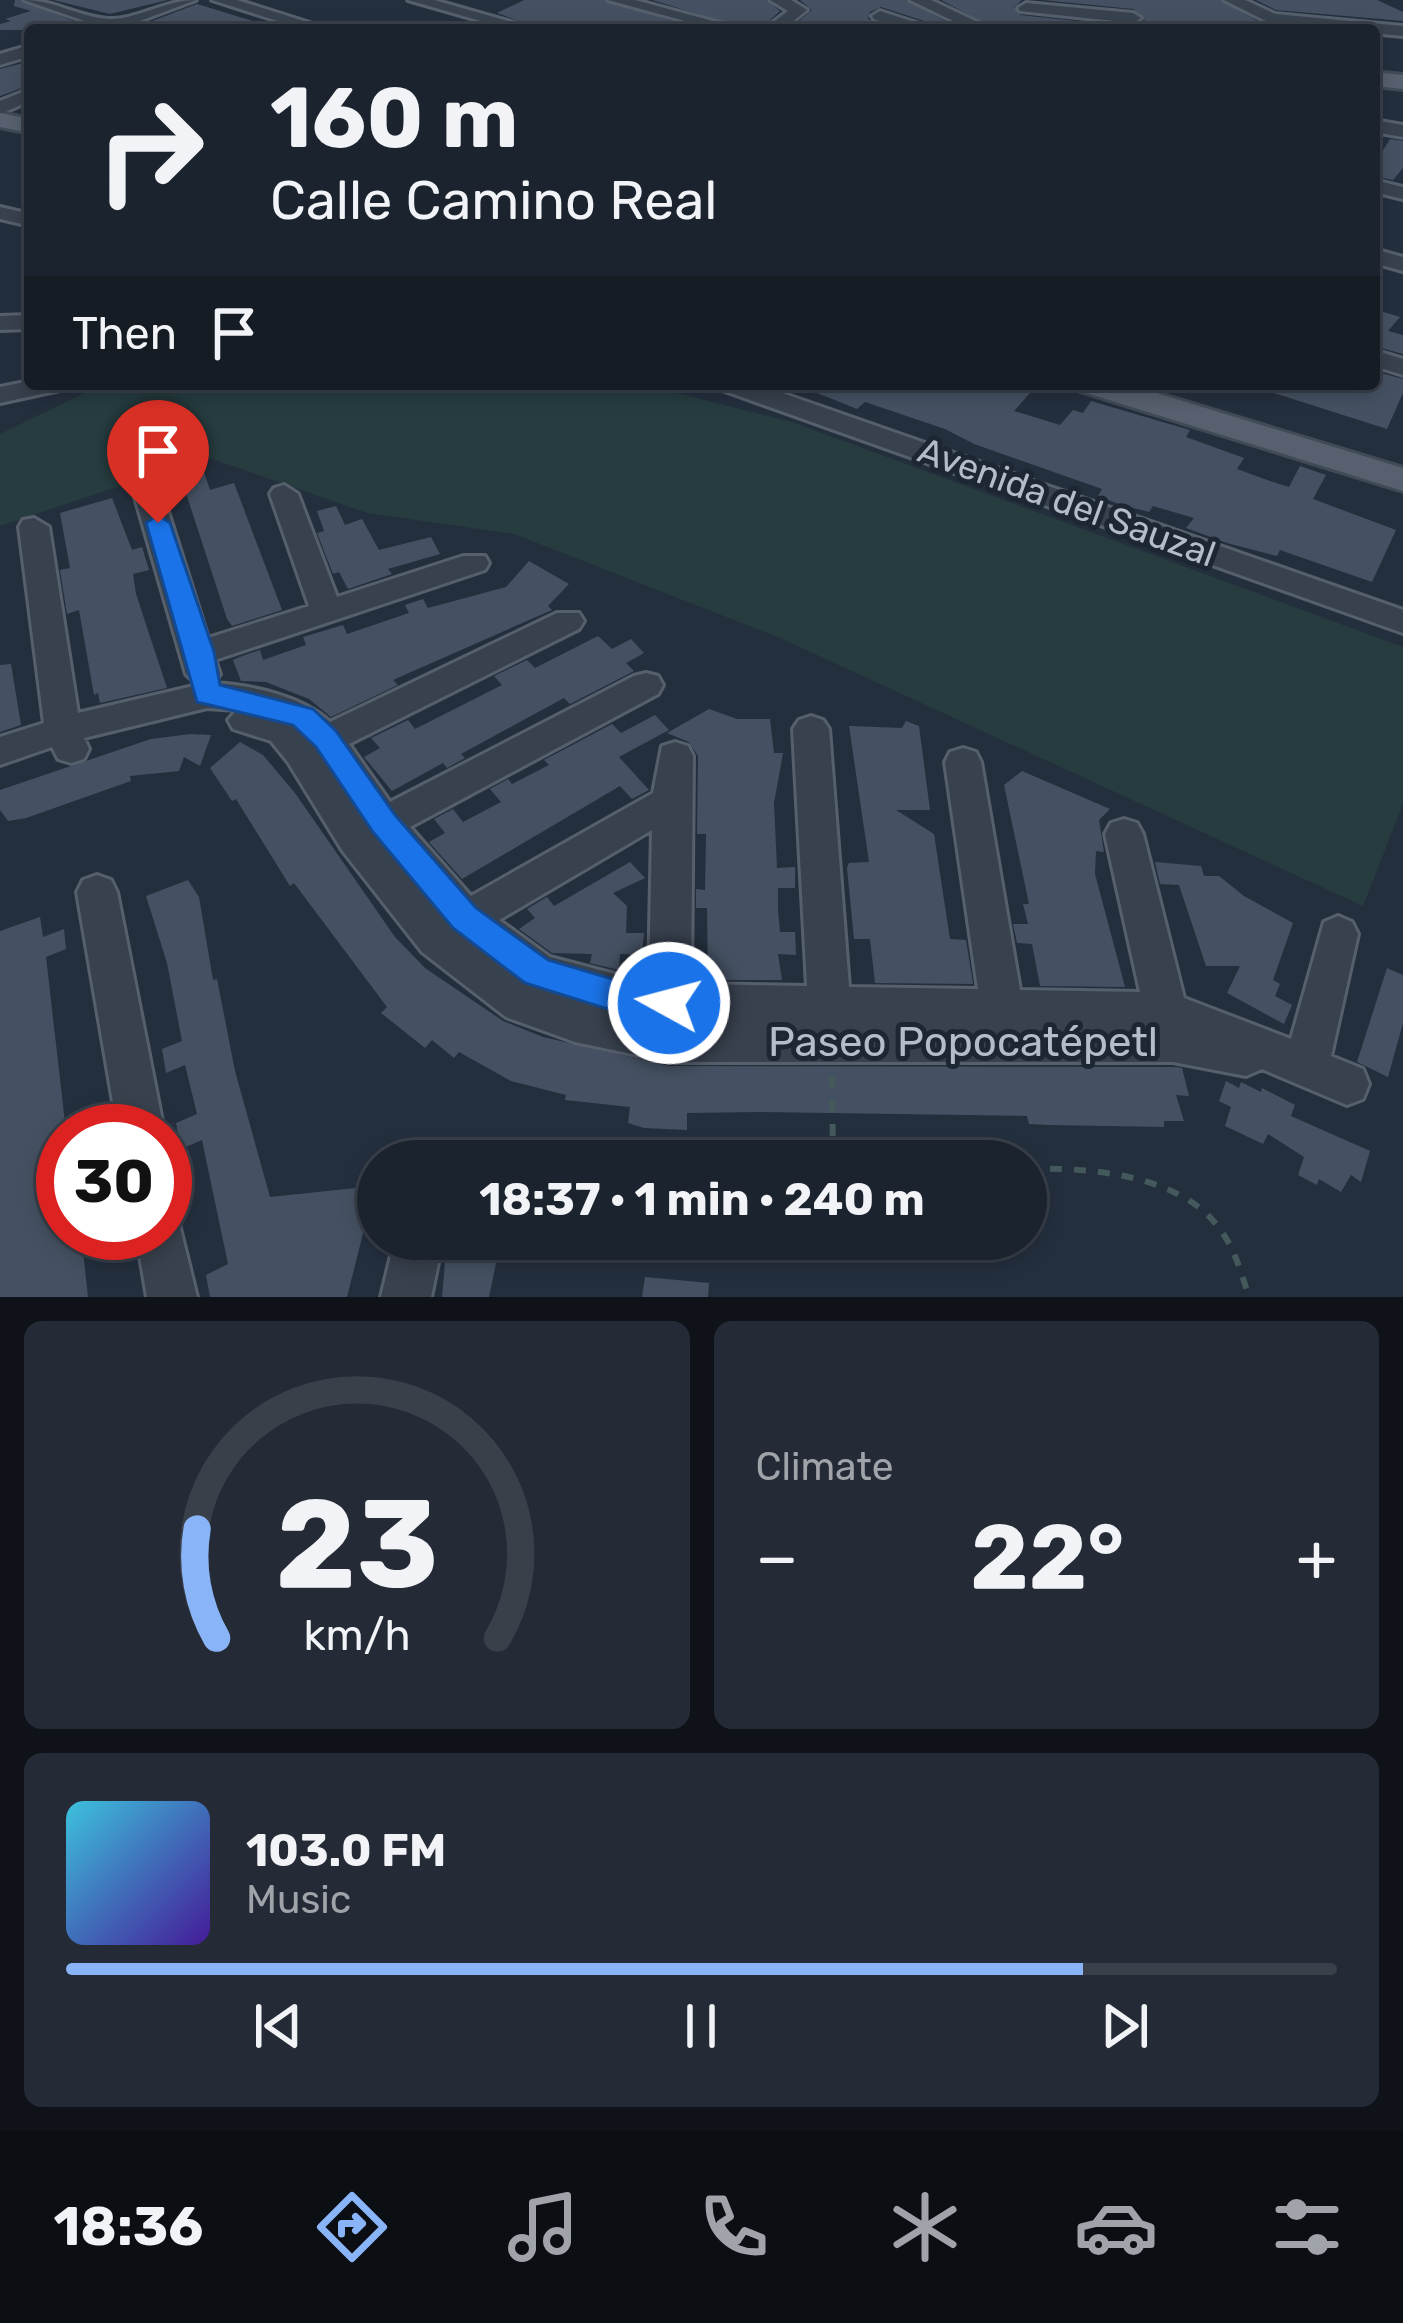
<!DOCTYPE html>
<meta charset="utf-8">
<style>
:root{--surface:#1b232e;--page:#242b36;--text:#f1f3f6;--muted:#a0a4aa;--line:#39404a;--accent:#8ab4f8}
body{margin:0;font-family:Rubik,sans-serif;background:var(--page);color:var(--text);height:100vh;display:flex;flex-direction:column;font-size:45px;white-space:nowrap}
*{box-sizing:border-box;margin:0}
p{font-size:39px;color:var(--muted)}
.icon{flex:none;width:66px;height:66px;fill:none;stroke:currentColor;stroke-width:2;stroke-linecap:round;stroke-linejoin:round}
.map{position:relative;height:1297px;overflow:hidden}
.details{display:flex;flex-direction:column;gap:24px;padding:24px;background:#0f1319;flex:1}
.details>*{flex:none}
.hud{position:absolute;left:24px;top:24px;width:1356px;height:366px;border-radius:12px;box-shadow:0 6px 18px #0003,0 0 0 3px var(--line);background:#1b232e;color:var(--text);overflow:hidden}
.speed{position:absolute;left:36px;top:1104px;display:flex;gap:24px;font-size:60px;font-weight:700;text-align:center}
.speed>*{display:grid;place-content:center;width:156px;height:156px;border-radius:50%;background:var(--surface);box-shadow:0 6px 18px #0003,0 0 0 3px var(--line);line-height:1}
.speed .limit{border:18px solid #d22;background:#fff;color:#111}
.pin{position:absolute;display:grid;place-items:center;width:102px;height:102px;color:#fff;margin:-123px -51px;border-radius:50% 50% 50% 0;rotate:-45deg;box-shadow:0 0 12px #0007}
.pin .icon{rotate:45deg}
.me{position:absolute;width:132px;margin:-66px;rotate:277deg;stroke-linejoin:round;filter:drop-shadow(0 0 9px #0008)}
.turn{display:flex;align-items:center;gap:42px;height:252px;padding:0 48px;font-size:54px}
.turn .icon{width:156px;height:156px;stroke-width:2.5}
.turn b{display:block;font-size:84px;line-height:102px}
.then{display:flex;align-items:center;height:114px;padding:0 48px;background:#0003;gap:24px;font-size:45px}
.big{font-size:90px;font-weight:700;line-height:1.1}
.details .widget{flex:1;display:flex;flex-direction:column;justify-content:center;gap:18px;min-width:0;padding:0 42px;border-radius:18px;background:var(--page)}
.details .dial{align-items:center;gap:0}
.dial svg{height:312px;overflow:visible;fill:none;stroke:var(--line);stroke-width:7;stroke-linecap:round;text-anchor:middle}
.dial text{fill:var(--text);stroke:none}
.song{display:flex;align-items:center;gap:36px}
.cover{width:144px;height:144px;border-radius:18px;background:linear-gradient(135deg,hsl(190 70% 55%),hsl(260 70% 35%))}
.played{height:12px;border-radius:6px;background:linear-gradient(90deg,var(--accent) 80%,var(--line) 80%)}
.keys{display:flex;justify-content:space-around;direction:ltr}
.heat{display:flex;justify-content:space-between;align-items:center;font-size:66px;direction:ltr}
.details .tiles{flex:1;display:grid;gap:24px;grid-template-columns:1fr 1fr}
.widget:last-child{grid-column:span 2}
.trip{position:absolute;left:357px;top:1140px;width:690px;height:120px;border-radius:60px;background:var(--surface);box-shadow:0 6px 18px #0003,0 0 0 3px var(--line);font-weight:700;line-height:120px;text-align:center}
.menu{display:flex;height:192px;justify-content:space-around;align-items:center;background:#0b0e12;color:var(--muted)}
.menu .icon{width:84px;height:84px}
.menu .selected{color:var(--accent)}
.menu b{font-size:54px;color:var(--text)}
.map>svg:first-child{display:block}
</style>
<div class="map">
<svg width="1403" height="1297" viewBox="0 0 1403 1297">
<rect width="100%" height="100%" fill="#242f3e"/>
<path fill="#263c3f" d="M103 384H641L792 422 1403 647V804L1363 906 780 638 514 534 367 513 207 457 0 526V434Z"/>
<path fill="#455162" d="M15 0H20L97 30H0V24L11 21 5 19 31 11 14 6Z
M53 0H168L110 14Z
M524 0H604L701 30H543L497 13Z
M652 0H766L780 11 759 30H750Z
M800 0H906L962 30H932L927 22 881 7 870 12 868 19 891 30H789L812 10Z
M941 0H1022L1014 7 1020 15 1133 27 1145 20 1133 9 1042 0H1220L1270 28 1288 30H998Z
M1256 0H1377L1403 12V21L1276 10Z
M197 4 266 25V30H141L139 26Z
M27 62 30 85 0 96V69Z
M1390 139 1403 141V168L1393 180 1374 176V151L1382 152Z
M1374 309 1400 317 1388 331 1403 335V354L1374 346Z
M1374 371 1403 379V393L1387 429 1258 388V384H1374Z
M795 384H1038L1014 411 1060 425 1073 410 1083 413 1091 401 1190 430 1186 437 1244 458 1237 469 1270 481 1289 487 1300 466 1326 475 1313 499 1396 530 1372 582 1280 550 1277 556 1227 543 1186 528 1194 518 1153 506 1149 512 1121 505 1098 496 1102 489 974 444 945 429 865 402 857 409Z
M204 472 210 490 234 483 282 610 232 626 227 619 184 487 185 477Z
M112 498 132 550 142 547 149 570 133 574 136 594 167 688 100 703 98 693 94 695 79 610 67 614 60 570 70 568 60 513Z
M336 506 345 525 362 519 379 550 431 537 440 554 388 569 392 574 348 589 339 572 333 574 317 533 324 531 317 511Z
M529 561 569 584 548 606 552 610 393 680 398 685 331 717 309 699 266 682 241 681 233 660 242 656 260 650 263 660 306 645 303 637 343 625 347 634 409 613 405 605 423 599 428 608 506 587Z
M598 636 612 649 631 639 644 653 626 663 634 671 570 704 564 698 461 754 465 758 447 768 443 763 392 791 364 757 380 748 371 738 408 720 415 729 502 685 494 676 527 660 535 668Z
M11 664 21 725 0 732V665Z
M709 709 737 719H770L774 753H783L774 803 777 868 795 867V888H778V910L780 932H795L796 955 778 954 782 980H708L707 908H696V889L705 890 706 834H697L698 756 689 742 667 733Z
M655 715 669 730 619 757 649 790 632 799 620 786 462 879 429 842 445 833 434 819 453 809 463 822 501 802 490 789 508 779 512 784 549 765 544 760 612 724 621 733Z
M906 721 919 726 930 810H896L934 834 950 939 966 940 973 984 875 983 870 939H854L847 868 849 863 869 862 849 726 902 728Z
M190 734 211 735 200 766 184 757 179 771 130 776 131 781 26 818 8 821 0 810V790L151 739Z
M240 742 263 755 295 793 395 937 425 968 503 1021 543 1037 670 1066 1177 1067 1182 1068 1189 1096 1176 1095 1184 1121H1164V1127L1048 1125 1029 1124 1027 1116 757 1112 687 1113V1130L644 1128 628 1123 630 1107 565 1100 566 1095 511 1081 459 1052 454 1058 432 1040 425 1048 381 1013 387 1007 294 883 290 886 236 799 232 801 210 768Z
M1022 771 1110 809 1099 820 1104 852 1096 851 1095 874 1125 987 1040 986 1032 944 1017 943 1013 924H1028L1023 904H1029L1004 785Z
M630 862 645 878 613 893 627 906 626 933H644L642 955 620 954 619 970 590 963 592 954 552 953 519 929 535 918 527 909 547 897 554 906Z
M1155 862 1201 866 1204 876H1219L1244 896 1293 923 1273 980 1280 984 1275 996 1292 1005 1284 1024 1227 993 1240 966H1206L1179 885 1160 884Z
M188 880 199 897 213 980 217 979 235 1071 270 1197 375 1186 347 1297H210L206 1275 228 1264 202 1140 181 1149 176 1123 197 1114 185 1065 166 1073 162 1049 182 1041 167 963 146 896Z
M40 917 43 937 64 929 66 949 46 957 66 1131 63 1233H81L88 1297H0V931Z
M1387 968 1403 975V1023L1388 1077 1357 1062Z
M1226 1081 1239 1088 1241 1082 1261 1092 1262 1088 1295 1105 1291 1116 1370 1151 1361 1182 1351 1175 1341 1192 1319 1179 1317 1185 1298 1175 1304 1157 1268 1134 1263 1144 1225 1126 1231 1107 1219 1101Z
M447 1239H501L489 1297H442Z
M645 1277 709 1283 708 1297H642Z"/>
<g fill="none" stroke-linecap="round" stroke-linejoin="round">
<defs>
<path id="minor" d="M24 0C55 0 81 18 110 19 135 20 166 0 196 0L129 25 137 30 105 28Z
M212 0H237L332 30H306Z
M408 0H434L539 30H512Z
M608 0H635L746 30H718Z
M770 0H791L807 10 782 30H763L788 11Z
M910 0H931L994 30H972Z
M1224 0H1245L1275 14 1403 26V36L1272 24Z
M1026 3 1133 13 1141 18 1133 23 1020 11 1018 8Z
M880 11 926 26 928 30H904L874 19 872 16Z
M30 45V56L0 65V54Z
M30 89V101L0 114V101Z
M1374 120 1403 125V137L1374 132Z
M1374 180 1403 187V199L1374 192Z
M0 207 30 214V226L0 219Z
M1374 249 1403 257V271L1374 263Z
M30 315V329L0 330V316Z
M1374 350 1403 359V375L1374 366Z
M30 381 64 384 60 390 0 403V387Z
M718 384H756L1403 610V633L722 390Z
M144 471 158 480 208 638 309 606 270 494 274 488 284 485 298 494 337 597 463 556H485L489 563 485 570 215 660 220 674 214 683C251 685 302 696 330 722L557 613H579L584 621 579 629 349 744 390 802 634 676 646 673 658 676 663 685 658 694 410 827 471 896 653 793 662 746 675 742 688 746 693 756 691 984 807 986 793 729 799 720 811 716 823 720 829 729 849 987 978 989 945 762 950 752 963 748 976 752 981 762 1020 990 1140 992 1105 834 1111 823 1124 819 1137 823 1143 834 1184 998 1291 1039 1324 922 1338 916 1352 922 1358 934 1331 1056 1363 1069 1369 1084 1363 1099 1347 1105 1262 1069 1246 1076 1173 1062H670L575 1042 506 1017 422 952 342 850 288 762 271 741 233 729 228 720 237 710 207 708 84 738 89 749 84 759 71 763 58 759 52 747 0 765V737L44 723 19 527 23 520 34 518 49 527 78 713 198 685 186 674 130 480ZM652 830 649 983 550 957 499 920Z
M97 875 111 880 117 892 164 1131H118L77 892 83 880Z
M165 1211 177 1216 197 1297H147L136 1233H165Z
M395 1239H443L431 1297H381Z"/>
<path id="major" d="M1374 72 1403 75V89L1374 86Z
M0 113 30 119V133L0 127Z
M1075 384H1127L1403 468V491L1080 391Z"/>
</defs>
<use href="#minor" stroke="#565f6c" stroke-width="6"/>
<use href="#major" stroke="#414a57" stroke-width="6"/>
<path stroke="#44595c" stroke-width="6" stroke-dasharray="12 12" stroke-linecap="butt" d="M832 1076 833 1161
M1026 1169C1087 1167 1180 1174 1219 1228 1235 1248 1241 1273 1249 1297"/>
<use href="#minor" fill="#38414e" fill-rule="evenodd"/>
<use href="#major" fill="#56606e" fill-rule="evenodd"/>
</g>
<path fill="#1a73e8" stroke="#114b97" stroke-width="3" d="M158 515 170 523 214 652 220 685 313 709 336 731 395 815 476 908 548 960 636 986 682 992 687 1003 682 1014 636 1018 525 983 453 928 373 832 316 747 293 725 197 702 146 523Z"/>
<g text-anchor="middle" dominant-baseline="central" stroke-width="10" stroke-linejoin="round" paint-order="stroke">
<g font-size="36" fill="#b4bcc9" stroke="#1d2633">
<text transform="translate(1067 502) rotate(20)">Avenida del Sauzal</text>
</g>
<g font-size="42" fill="#b4bcc9" stroke="#1d2633">
<text x="963" y="1042">Paseo Popocatépetl</text>
</g>
</g>
</svg>
<div class="speed"><div class="limit">30</div></div>
<div class="pin" style="left:158px;top:523px;background:#d93025"><svg class="icon" aria-label="arrive" viewBox="0 0 24 24"><path d="M6 21V4h12l-3 4 3 4H6"/></svg></div>
<svg class="me" style="left:669px;top:1003px" viewBox="-20 -20 40 40"><circle r="17" fill="#1a73e8" stroke="#fff" stroke-width="3"/><path d="M0-11L8 9 0 5-8 9z" fill="#fff"/></svg>
<div class="trip">18:37 · 1 min · 240 m</div>
<div class="hud">
<div class="turn"><svg class="icon" aria-label="right" viewBox="0 0 24 24"><path d="M7 20v-9h11M14 6l5 5-5 5"/></svg><div><b>160 m</b>Calle Camino Real</div></div>
<div class="then">Then<svg class="icon" aria-label="arrive" viewBox="0 0 24 24"><path d="M6 21V4h12l-3 4 3 4H6"/></svg></div>
</div>
</div>
<section class="details">
<div class="tiles">
<div class="widget dial"><svg viewBox="0 0 100 80">
<path d="M14 69A42 42 0 1 1 86 69"/>
<path d="M14 69A42 42 0 0 1 9 41" stroke="#8ab4f8"/>
<text x="50" y="56" font-size="32" font-weight="700">23</text>
<text x="50" y="72" font-size="11">km/h</text>
</svg></div>
<div class="widget"><p>Climate</p>
<div class="heat"><a>−</a><b class="big">22°</b><a>+</a></div>
</div>
<div class="widget">
<div class="song"><i class="cover"></i><div><b>103.0 FM</b><p>Music</p></div></div>
<div class="played"></div>
<div class="keys"><svg class="icon" aria-label="previous" viewBox="0 0 24 24"><path d="M18 5L8 12l10 7zM5 5v14"/></svg><svg class="icon" aria-label="pause" viewBox="0 0 24 24"><path d="M8 5v14M16 5v14"/></svg><svg class="icon" aria-label="next" viewBox="0 0 24 24"><path d="M6 5l10 7-10 7zM19 5v14"/></svg></div>
</div>
</div>
</section>
<nav class="menu">
<b>18:36</b>
<svg class="icon selected" aria-label="directions" viewBox="0 0 24 24"><path d="M12 3l9 9-9 9-9-9zM9 14v-3h6M13 9l2 2-2 2"/></svg>
<svg class="icon" aria-label="music" viewBox="0 0 24 24"><path d="M9 18V5l10-2v13"/><circle cx="6" cy="18" r="3"/><circle cx="16" cy="16" r="3"/></svg>
<svg class="icon" aria-label="phone" viewBox="0 0 24 24"><path d="M5 4h4l2 5-3 2q2 4 5 5l2-3 5 2v4C11 20 4 13 5 4z"/></svg>
<svg class="icon" aria-label="climate" viewBox="0 0 24 24"><path d="M12 3v18M4 7l16 10M4 17L20 7"/></svg>
<svg class="icon" aria-label="car" viewBox="0 0 24 24"><path d="M5 17H2v-5l4-1 3-4h7l3 4 3 1v5h-3M9 17h6M6 11h13"/><circle cx="7" cy="17" r="2"/><circle cx="17" cy="17" r="2"/></svg>
<svg class="icon" aria-label="filters" viewBox="0 0 24 24"><path d="M4 7h16M4 17h16"/><circle cx="9" cy="7" r="2"/><circle cx="15" cy="17" r="2"/></svg>
</nav>
